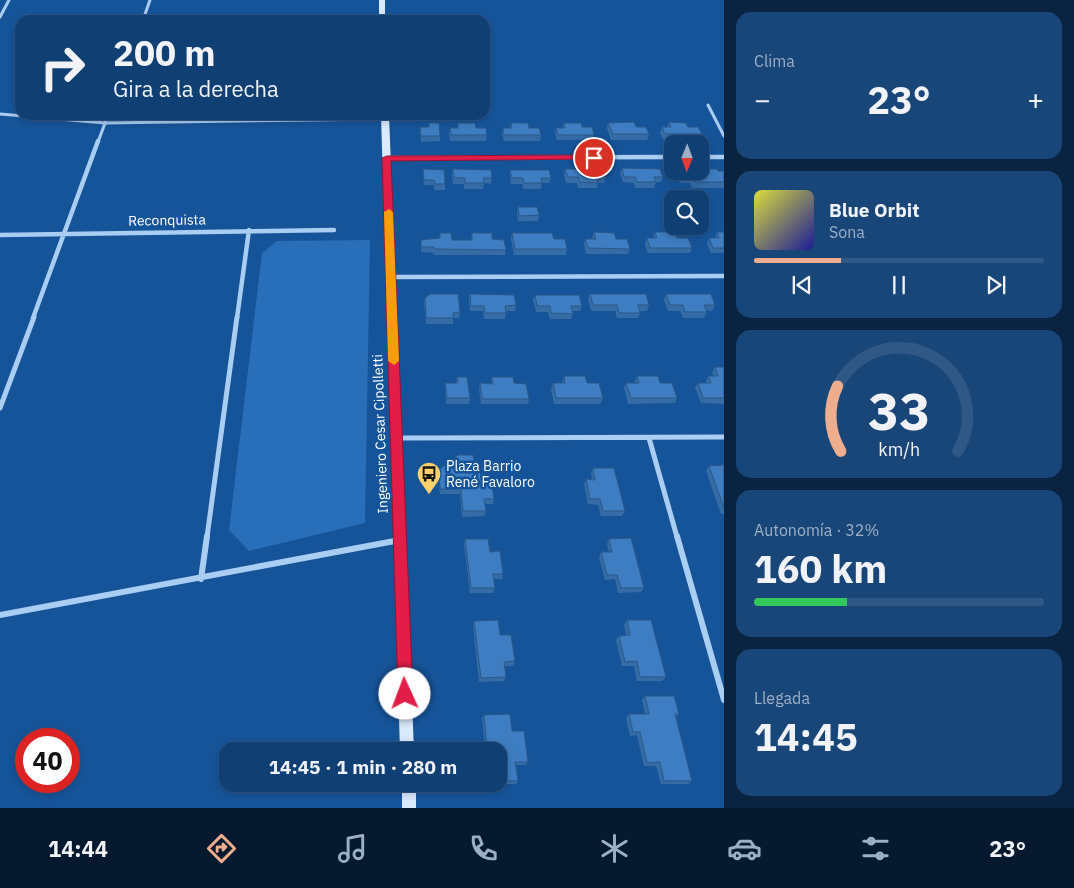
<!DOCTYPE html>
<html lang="es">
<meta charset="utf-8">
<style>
:root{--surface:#103f74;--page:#194679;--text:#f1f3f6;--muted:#9cafc5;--line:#305886;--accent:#eead8d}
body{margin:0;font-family:"IBM Plex Sans",sans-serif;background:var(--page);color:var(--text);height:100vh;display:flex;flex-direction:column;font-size:19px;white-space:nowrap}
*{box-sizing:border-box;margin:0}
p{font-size:16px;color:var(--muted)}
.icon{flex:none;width:28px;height:28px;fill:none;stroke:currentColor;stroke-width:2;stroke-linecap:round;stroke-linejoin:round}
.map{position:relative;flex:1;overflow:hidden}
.details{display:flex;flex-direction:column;gap:12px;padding:12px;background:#092340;width:350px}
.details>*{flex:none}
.top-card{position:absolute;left:15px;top:15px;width:475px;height:105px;border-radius:15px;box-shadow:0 2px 8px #0003,0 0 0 1px var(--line);background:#103f74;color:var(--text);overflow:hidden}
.needle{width:32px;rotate:181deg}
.fabs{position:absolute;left:664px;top:135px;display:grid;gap:10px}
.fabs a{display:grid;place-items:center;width:45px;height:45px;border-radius:10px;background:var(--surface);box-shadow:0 2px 8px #0003,0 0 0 1px var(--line);font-size:25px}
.speed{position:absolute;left:15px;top:728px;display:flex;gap:10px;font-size:25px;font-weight:700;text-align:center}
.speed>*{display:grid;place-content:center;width:65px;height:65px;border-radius:50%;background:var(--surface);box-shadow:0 2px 8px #0003,0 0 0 1px var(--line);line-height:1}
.speed .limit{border:8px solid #d22;background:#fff;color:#111}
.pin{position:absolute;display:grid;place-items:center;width:42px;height:42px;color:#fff;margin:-21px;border:2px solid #fff;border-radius:50%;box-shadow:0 1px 5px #0007}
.me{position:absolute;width:55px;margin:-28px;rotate:358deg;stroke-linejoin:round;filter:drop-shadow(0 0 4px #0008)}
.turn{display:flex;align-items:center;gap:18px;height:105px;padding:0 15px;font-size:22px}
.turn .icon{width:65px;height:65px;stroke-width:2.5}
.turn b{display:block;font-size:35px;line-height:42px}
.big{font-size:38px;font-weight:800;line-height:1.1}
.details .widget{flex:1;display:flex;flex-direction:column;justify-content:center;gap:8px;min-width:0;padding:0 18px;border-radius:15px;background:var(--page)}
.details .dial{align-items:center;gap:0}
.dial svg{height:130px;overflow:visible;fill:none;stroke:var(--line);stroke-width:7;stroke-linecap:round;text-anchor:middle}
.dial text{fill:var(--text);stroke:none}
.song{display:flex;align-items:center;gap:15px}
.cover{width:60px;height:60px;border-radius:8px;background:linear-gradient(135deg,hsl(60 70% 55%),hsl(240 70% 35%))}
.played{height:5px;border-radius:2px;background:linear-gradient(90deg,var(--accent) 30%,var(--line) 30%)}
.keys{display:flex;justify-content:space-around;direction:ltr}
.heat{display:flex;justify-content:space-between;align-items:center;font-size:28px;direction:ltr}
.charge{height:8px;border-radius:4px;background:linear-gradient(90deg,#34c759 32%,var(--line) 0)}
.trip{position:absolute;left:219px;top:742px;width:288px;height:50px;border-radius:15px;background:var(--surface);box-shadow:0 2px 8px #0003,0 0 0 1px var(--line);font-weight:800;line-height:50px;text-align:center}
.tabs{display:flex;height:80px;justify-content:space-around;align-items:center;background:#06192e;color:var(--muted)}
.tabs .icon{width:35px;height:35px}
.tabs .current{color:var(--accent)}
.tabs b{font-size:22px;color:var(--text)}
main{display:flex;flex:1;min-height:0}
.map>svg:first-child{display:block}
</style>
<main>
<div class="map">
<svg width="724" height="808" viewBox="0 0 724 808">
<rect width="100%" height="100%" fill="#16549a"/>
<path fill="#296eb8" d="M370 240 365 523 249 551 229 530 262 253 277 241Z"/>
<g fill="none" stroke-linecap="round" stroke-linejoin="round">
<path stroke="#aacdf2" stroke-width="3" d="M0 17 9 0
M143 20 150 0
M708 105 724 136
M0 114 105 123 385 119
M98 142 108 115"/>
<path stroke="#aacdf2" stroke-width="4.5" d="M700 157H724
M387 158 672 157
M0 235 334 230
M391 277 724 276
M33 318 98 141
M237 318 249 230"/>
<path stroke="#aacdf2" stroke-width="5" d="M0 408 34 317
M397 438 724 437
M649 438 677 537
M207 537 237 317"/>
<path stroke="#aacdf2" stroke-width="6" d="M677 536 724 700
M201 579 207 536
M0 615 400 540"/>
<path fill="#d9eafc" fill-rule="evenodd" d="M379 0H385V20H379Z
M381 115H389L414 751H400Z
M402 784H416V808H402Z"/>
</g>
<path fill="#356ca6" d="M669 122 688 127 702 134 699 140H663L660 133 662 127H667Z
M429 123 440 136V141L421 142 420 127H429Z
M458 123 476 128 487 135 486 141H450L449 134 450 128H457Z
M511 123 529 128 541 135 540 141H504L502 134 503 128H510Z
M564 123 594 135 593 140H557L555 133 556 128H562Z
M608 123 636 127 649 134 647 140H611L607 128Z
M622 168 663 177 661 182H656L654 188H635L634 183 623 182 620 174Z
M423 169 445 184V190H434V185H424Z
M453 169 492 178 491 184 484 183 483 189H464V184H453L452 175Z
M565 169 606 177 604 183H598L597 188H578L577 183H566L564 175Z
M510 170 551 178 549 183H542L541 189H523L522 184H511L510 175Z
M677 171H724V188H692L690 183H680L676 174Z
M518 207 539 215 538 221H518L517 213Z
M594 232 616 239 630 249 628 254H586L584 244 585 239H592Z
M655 232 677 238 692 248 690 253H648L645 244 647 238H653Z
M717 232H724V253H711L707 244 709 238H715Z
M440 233 452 240H471L472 233 492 239 506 250 505 255H434V253L421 252V240L439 238Z
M512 233 554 239 567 249 566 255H514L511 239Z
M470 294 516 305 515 311H506L505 319H484L483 311H470L469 300Z
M590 294 649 305 647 311H640V313L638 318H617L615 311H591L588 300Z
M666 294 715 305 712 311 706 310 707 312 704 318H683L680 311H668L664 300Z
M535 295 582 306 580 311H572L573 314 571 319H550L548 312H536L533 300Z
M425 298 460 312 459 318H453V324H426L424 303Z
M715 367H724V404L701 403 695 388 698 383H706V382L708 376H714L712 373Z
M564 376 603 398 600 404H554L551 389 553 383H562Z
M637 376 660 383 677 398 675 403 628 404 624 388 626 383H635V382Z
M457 377 470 398 469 404H446L445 389V383H456Z
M492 377 514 383 529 399 528 404H481L479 389 480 383H491Z
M724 465V514H721L706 471 709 466Z
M475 468 494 499 493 504H485L486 511 484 516 462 517 460 494H440L438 475 439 470Z
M593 468 625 511 622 516H601L598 505 588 504 584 485 586 479 592 480 591 473Z
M465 539 490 552 503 574 502 579H493L495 588 493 593H470L464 544Z
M609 539 644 588 641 592 618 593 615 579 605 580 599 557 601 552H609L607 544Z
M627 620 666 677 662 681H637L634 666H622L616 640 619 636 626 635 624 625Z
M474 621 500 635 515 661 513 666H504L506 677 504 681 479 682 473 625Z
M645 696 679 714 676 717 692 781 688 784H661L656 766H644L637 735 630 736 626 718 629 714H645L642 700Z
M484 715 512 731 528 762 526 765H516L518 781 516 784H489H498V751H485L482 718Z"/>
<path fill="#3e7dc1" stroke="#2b5887" d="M634 122 636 127H646L649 134H613L608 123Z
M669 122 686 123 688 127H698L702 134H665L662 127H671Z
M429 123H439L440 136H421L420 127H429Z
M458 123H475L476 128H486L487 135H451L450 128H458Z
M511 123H528L529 128H539L541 135H504L503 128H512Z
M564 123H581L582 127H592L594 135H558L556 128H565Z
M622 168 660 169 663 177H654L656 182H637L635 177H624Z
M423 169 444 170 445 184H435L434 180H424Z
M453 169 491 170 492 178H483L484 183H465V178H454Z
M565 169H603L606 177H597L598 183 580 182 578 177H568Z
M700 169H716L718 171H724V182H695L693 177H682L679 171H700Z
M510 170H549L551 178H541L542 183H524L523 178H512Z
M518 207H537L539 215 519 216Z
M594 232 614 233 616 239H627L630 249 588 248 585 239H596Z
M655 232H675L677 238H688L692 248H650L647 238H657Z
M717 232H724V248H713L709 238H719Z
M440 233H451L452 240H472V233H492V239L504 240 506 250 435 249 434 247H421V240L440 238Z
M512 233H552L554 239H565L567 249H515Z
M430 294H458L460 312 453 313V318H426L425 298Z
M470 294 514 295 516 305 505 306 506 313H485L484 306H471Z
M590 294H646L649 305H638L640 313H619L617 305H593Z
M666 294H711L715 305H704L707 312H685L683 305H670Z
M535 295H579L582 306H571L573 314 551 313 550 306H537Z
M715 367H724V398H703L698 383H711L708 376H718Z
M564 376H585L587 383H599L603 398H556L553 383H565Z
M637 376H658L660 383H672L677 398H631L626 383H639Z
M457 377H467L470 398H447L445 383H458Z
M492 377H513L514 383 526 384 529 399H482L480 383 493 384Z
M458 455H473L475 468H480L481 479H491L494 499H484L486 511H463L461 489H440L439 470Z
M724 465V508L709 466Z
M593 468H614L625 511H603L600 499H590L586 479 595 480Z
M631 538 644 588H621L617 575H607L601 552H612L609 539Z
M465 539H488L490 552 500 551 503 574H493L495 588H471Z
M498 620 500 635H511L515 661 504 662 506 677 481 678 474 621Z
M627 620H651L666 677H640L637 661 625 662 619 636 630 635Z
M645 696H674L679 714H675L692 781H664L660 762 647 763 640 732H633L629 714H649Z
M510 714 512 731H524L528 762H515L518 781H498V751H487L484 715Z"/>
<path fill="#e11d48" stroke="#92132f" d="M594 155 598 158 597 159 391 161 413 694 411 699 405 701 400 699 398 694 382 158 387 156Z"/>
<path fill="#f59e0b" d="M389 209 393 212 399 361 394 365 388 361 384 212Z"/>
<defs>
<symbol id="bus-pin" viewBox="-11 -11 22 30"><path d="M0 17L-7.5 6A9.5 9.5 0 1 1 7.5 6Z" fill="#ffd06c" stroke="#16549a"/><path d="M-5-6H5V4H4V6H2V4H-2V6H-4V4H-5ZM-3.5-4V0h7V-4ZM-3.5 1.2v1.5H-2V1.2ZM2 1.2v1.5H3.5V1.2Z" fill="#111"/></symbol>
</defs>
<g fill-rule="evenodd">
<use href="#bus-pin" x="415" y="460" width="28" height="38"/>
</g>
<g text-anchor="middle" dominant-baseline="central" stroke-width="5" stroke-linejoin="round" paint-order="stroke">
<g font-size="14" fill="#fff" stroke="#16549a">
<text transform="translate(167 220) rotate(-1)">Reconquista</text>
<text transform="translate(380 434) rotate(-92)">Ingeniero Cesar Cipolletti</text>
</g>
<g font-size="14" fill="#fff" stroke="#16549a" text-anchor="start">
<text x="446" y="466">Plaza Barrio<tspan x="446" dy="16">René Favaloro</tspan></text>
</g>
</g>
</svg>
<div class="fabs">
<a><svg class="needle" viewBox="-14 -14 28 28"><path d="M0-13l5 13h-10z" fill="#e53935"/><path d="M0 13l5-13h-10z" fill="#9cafc5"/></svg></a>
<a><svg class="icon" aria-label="search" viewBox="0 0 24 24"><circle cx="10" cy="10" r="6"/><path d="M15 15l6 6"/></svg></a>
</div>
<div class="speed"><div class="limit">40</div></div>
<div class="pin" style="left:594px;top:158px;background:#d93025"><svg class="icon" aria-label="arrive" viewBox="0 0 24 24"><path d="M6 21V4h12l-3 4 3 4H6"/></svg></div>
<svg class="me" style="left:405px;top:694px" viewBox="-20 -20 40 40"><circle r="19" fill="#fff"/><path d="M0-13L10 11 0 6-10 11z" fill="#e11d48"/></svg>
<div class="trip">14:45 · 1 min · 280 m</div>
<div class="top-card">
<div class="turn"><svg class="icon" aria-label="right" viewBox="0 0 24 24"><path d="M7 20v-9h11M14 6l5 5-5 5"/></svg><div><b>200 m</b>Gira a la derecha</div></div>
</div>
</div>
<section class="details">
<div class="widget"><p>Clima</p>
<div class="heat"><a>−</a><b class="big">23°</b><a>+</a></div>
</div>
<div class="widget">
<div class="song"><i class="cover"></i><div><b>Blue Orbit</b><p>Sona</p></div></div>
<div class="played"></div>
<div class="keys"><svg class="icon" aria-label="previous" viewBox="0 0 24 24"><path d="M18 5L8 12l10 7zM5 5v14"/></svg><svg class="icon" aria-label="pause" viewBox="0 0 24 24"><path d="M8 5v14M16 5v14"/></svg><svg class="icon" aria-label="next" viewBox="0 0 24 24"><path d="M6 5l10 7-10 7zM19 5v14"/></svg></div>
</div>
<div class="widget dial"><svg viewBox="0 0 100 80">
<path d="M14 69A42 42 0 1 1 86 69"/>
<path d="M14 69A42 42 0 0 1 12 29" stroke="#eead8d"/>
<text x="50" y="56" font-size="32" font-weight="700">33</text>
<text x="50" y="72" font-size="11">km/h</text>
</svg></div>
<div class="widget"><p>Autonomía · 32%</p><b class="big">160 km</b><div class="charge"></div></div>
<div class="widget"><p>Llegada</p><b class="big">14:45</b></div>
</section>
</main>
<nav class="tabs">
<b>14:44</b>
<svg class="icon current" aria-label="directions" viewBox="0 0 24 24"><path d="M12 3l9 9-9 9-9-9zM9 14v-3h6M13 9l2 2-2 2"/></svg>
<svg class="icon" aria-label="music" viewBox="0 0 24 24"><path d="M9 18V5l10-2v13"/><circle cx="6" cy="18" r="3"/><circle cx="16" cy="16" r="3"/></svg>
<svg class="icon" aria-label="phone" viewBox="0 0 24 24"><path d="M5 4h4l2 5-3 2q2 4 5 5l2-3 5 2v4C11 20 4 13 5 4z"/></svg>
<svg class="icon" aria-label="climate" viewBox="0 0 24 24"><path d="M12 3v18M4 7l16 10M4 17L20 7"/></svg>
<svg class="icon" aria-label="car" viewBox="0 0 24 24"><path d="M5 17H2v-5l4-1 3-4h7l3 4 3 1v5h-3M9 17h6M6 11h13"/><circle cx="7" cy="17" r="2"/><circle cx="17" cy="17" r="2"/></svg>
<svg class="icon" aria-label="filters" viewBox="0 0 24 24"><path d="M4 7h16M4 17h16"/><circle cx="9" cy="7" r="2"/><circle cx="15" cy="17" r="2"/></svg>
<b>23°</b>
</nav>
